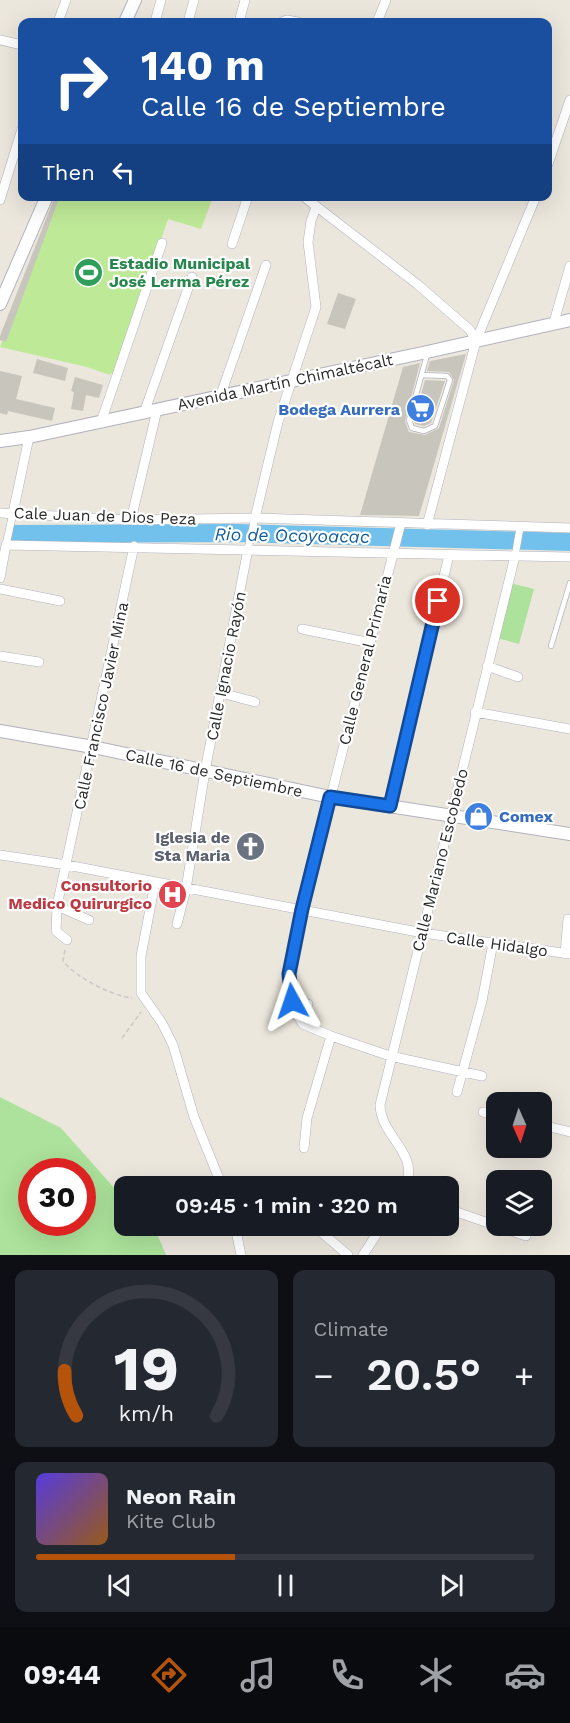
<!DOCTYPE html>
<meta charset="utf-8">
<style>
:root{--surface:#171b24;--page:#242831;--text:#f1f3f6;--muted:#9ea1a6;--line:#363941;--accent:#b45309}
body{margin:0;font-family:"Work Sans",sans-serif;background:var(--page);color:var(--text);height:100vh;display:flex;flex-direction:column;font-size:22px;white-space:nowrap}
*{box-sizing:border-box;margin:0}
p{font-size:20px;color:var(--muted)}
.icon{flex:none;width:33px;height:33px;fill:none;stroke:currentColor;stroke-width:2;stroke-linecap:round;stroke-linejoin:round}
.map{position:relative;height:1255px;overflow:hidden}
.sheet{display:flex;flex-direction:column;gap:15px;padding:15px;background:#0d0f14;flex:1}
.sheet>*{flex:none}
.banner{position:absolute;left:18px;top:18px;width:534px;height:183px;border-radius:12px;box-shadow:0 6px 24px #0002;background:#1a4fa0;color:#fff;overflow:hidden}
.needle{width:39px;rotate:177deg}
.controls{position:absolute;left:486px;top:1092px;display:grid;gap:12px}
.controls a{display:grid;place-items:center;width:66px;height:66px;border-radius:12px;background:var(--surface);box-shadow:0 6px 24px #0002;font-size:30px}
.speed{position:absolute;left:18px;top:1158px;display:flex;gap:12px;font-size:30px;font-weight:700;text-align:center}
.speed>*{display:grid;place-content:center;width:78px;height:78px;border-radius:50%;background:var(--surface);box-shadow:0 6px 24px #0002;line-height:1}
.speed .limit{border:9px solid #d22;background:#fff;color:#111}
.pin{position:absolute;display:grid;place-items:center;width:51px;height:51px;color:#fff;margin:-26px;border:3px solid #fff;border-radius:50%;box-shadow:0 2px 6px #0007}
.me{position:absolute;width:66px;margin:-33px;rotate:355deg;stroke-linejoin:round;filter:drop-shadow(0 0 4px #0008)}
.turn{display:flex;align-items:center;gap:21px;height:126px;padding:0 24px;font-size:27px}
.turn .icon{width:78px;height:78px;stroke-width:2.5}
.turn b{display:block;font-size:42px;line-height:51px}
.then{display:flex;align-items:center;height:57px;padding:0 24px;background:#0003;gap:12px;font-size:22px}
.big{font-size:45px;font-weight:600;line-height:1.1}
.sheet .tile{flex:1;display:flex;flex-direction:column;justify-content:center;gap:9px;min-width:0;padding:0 21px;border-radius:12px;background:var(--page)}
.sheet .dial{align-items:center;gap:0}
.dial svg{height:156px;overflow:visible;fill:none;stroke:var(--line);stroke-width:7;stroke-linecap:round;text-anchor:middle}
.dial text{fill:var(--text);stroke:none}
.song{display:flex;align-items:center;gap:18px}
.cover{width:72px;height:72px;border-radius:9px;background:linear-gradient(135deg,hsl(250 70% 55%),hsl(30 70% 35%))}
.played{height:6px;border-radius:3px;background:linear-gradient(90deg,var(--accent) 40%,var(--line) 40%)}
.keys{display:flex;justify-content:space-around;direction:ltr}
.heat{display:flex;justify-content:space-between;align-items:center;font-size:33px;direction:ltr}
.sheet .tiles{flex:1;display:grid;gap:15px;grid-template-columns:1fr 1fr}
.tile:last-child{grid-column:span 2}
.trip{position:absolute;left:114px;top:1176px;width:345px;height:60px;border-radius:12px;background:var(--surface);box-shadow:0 6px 24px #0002;font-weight:600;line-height:60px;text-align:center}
.dock{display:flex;height:96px;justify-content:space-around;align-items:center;background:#090b0e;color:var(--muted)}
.dock .icon{width:42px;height:42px}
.dock .active{color:var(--accent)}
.dock b{font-size:27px;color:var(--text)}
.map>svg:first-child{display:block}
</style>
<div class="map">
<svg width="570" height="1255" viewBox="0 0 570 1255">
<rect width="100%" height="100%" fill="#ece7dd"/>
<path fill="#ace29b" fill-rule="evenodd" d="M510 583 534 589 519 644 497 638Z
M0 1097 61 1128 124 1199V1226H148L158 1236 166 1255H0ZM32 1172H82V1222H32Z"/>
<path fill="#bee997" d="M56 197H213L201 229 168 219 115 374 111 373 110 375 87 367 0 347Z"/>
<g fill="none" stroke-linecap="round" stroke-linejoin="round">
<path stroke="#72c0ec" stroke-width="18" d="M14 534 236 533 570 542"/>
</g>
<path fill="#c8c5bc" d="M55 196H60L6 342 0 340V336Z
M338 293 356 299 345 329 327 324Z
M466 354 419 516 360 515 403 367 420 363 405 421 409 432 425 435 439 428 454 380 449 372 427 371 430 361Z
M37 359 68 368 65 381 33 373Z
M0 371 22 376 16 399 55 408 52 421 8 411 7 415 0 413Z
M75 377 103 385 99 398 86 395 83 411 71 409 74 392 71 391Z
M425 380 445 381 431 423 424 426 415 424 414 420Z"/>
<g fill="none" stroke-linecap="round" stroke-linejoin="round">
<defs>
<path id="service" d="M422 375 447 376 450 380 435 426 424 431 412 428 409 420 427 355
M551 646 570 583"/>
<path id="pedestrian" d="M6 545 13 513
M248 549 255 518
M515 556 520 528"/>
<path id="minor" d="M58 22 66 0
M155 22 161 0
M188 22 194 0
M239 22 245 0
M282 22 287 20 298 22
M377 22 386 0
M0 40 22 45
M548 164 570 100
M303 196 417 284 470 330 476 341
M0 200 22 129
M232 244 248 196
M554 322 570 266
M220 397 266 265
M144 413 192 277
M101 422 162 243
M0 513 131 520 255 518 570 528
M13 513 29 437
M255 518 278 422 316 307 308 242 311 221 316 207
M131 520 157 410
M401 523 302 909 289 974V987L295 1012 303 1024 331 1036 390 1056 482 1076
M427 525 476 341 536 196
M0 578 6 545 570 557
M0 589 60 601
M302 629 371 643
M0 656 39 662
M487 666 518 677
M221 693 255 702
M475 712 570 729
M390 806 449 555
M0 855 67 865 423 933 570 954
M155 883 141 956V993L162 1023 173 1045 194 1117 222 1186
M57 906 89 920
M177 924 186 889 205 771 248 549
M67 940 56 931 57 906 134 546
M565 954 568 919
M292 1001 308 1004
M457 1092 482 1001 493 943
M483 1112 496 1115
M542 1125 570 1132
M304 1148 307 1118 331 1036
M406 1186C419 1152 381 1137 380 1105L515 556
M448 1209 526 1236
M235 1226 241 1255
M314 1226 348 1255
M363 1255 382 1226"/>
<path id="secondary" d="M125 22 135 0
M0 304 47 196
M0 441 29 437 427 352 570 320
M0 731 93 747 330 797 570 834"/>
</defs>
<use href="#service" stroke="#b1b2be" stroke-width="6"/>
<use href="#pedestrian" stroke="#b1b2be" stroke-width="8"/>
<use href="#minor" stroke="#b1b2be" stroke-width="10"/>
<use href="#secondary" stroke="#b1b2be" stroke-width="14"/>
<path stroke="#c8c8c8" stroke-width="1.5" stroke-dasharray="4.5 3" stroke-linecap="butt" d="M65 950 63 961C75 977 112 996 132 998
M122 1038 141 1012"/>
<use href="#service" stroke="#fff" stroke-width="4.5"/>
<use href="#pedestrian" stroke="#fff" stroke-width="7"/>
<use href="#minor" stroke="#fff" stroke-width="9"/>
<use href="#secondary" stroke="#fff" stroke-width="12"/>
</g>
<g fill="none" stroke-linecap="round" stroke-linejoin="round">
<defs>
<path id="route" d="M292 1001 289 974 302 909 330 797 390 806 438 601"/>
</defs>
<use href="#route" stroke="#114b97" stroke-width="15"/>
<use href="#route" stroke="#1a73e8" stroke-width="10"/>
</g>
<defs>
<symbol id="stadium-disc" viewBox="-11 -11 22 22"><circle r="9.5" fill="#2e9e5b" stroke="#fff"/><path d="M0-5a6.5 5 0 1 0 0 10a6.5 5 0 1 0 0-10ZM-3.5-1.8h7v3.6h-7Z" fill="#fff"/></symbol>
<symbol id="supermarket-disc" viewBox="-11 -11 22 22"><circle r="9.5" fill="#3f7fe0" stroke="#fff"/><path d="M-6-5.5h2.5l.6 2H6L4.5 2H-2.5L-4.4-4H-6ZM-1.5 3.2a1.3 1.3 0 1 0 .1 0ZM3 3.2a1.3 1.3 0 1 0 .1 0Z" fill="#fff"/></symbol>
<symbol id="shop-disc" viewBox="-11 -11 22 22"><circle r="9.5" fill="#3f7fe0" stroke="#fff"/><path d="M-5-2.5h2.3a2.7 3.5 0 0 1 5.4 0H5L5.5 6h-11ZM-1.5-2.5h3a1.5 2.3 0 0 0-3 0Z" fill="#fff"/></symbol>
<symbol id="church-disc" viewBox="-11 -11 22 22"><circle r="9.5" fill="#6b7280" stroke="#fff"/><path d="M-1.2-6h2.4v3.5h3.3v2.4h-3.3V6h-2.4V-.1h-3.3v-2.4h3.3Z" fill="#fff"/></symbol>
<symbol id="hospital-disc" viewBox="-11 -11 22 22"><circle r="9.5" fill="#e0444e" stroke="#fff"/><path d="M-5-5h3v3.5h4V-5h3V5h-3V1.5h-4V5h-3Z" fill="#fff"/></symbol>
</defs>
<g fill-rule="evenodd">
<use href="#stadium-disc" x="72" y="256" width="33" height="33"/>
<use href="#supermarket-disc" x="404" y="392" width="33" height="33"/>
<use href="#shop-disc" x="462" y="800" width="33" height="33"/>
<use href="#church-disc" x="234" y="830" width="33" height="33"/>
<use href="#hospital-disc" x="156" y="878" width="33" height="33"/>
</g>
<g text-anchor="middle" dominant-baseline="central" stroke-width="4.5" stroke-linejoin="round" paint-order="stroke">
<g font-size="16" font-weight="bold" fill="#27864d" stroke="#fff" text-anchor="start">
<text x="109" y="263">Estadio Municipal<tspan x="109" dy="18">José Lerma Pérez</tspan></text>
</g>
<g font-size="16" fill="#2b2b2b" stroke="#fff">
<text transform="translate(285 382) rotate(-12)">Avenida Martín Chimaltécalt</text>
<text transform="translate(105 516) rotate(2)">Cale Juan de Dios Peza</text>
<text transform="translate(365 660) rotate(-76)">Calle General Primaria</text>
<text transform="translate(226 666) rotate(-79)">Calle Ignacio Rayón</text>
<text transform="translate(101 706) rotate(-78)">Calle Francisco Javier Mina</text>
<text transform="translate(214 773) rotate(12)">Calle 16 de Septiembre</text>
<text transform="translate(440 860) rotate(-76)">Calle Mariano Escobedo</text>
<text transform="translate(497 944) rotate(8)">Calle Hidalgo</text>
</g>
<g font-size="16" font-weight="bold" fill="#366cbe" stroke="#fff" text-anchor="end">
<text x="400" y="409">Bodega Aurrera</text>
<text x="499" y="816" text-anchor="start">Comex</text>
</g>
<g font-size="16" font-weight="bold" fill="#5b616d" stroke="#fff" text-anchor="end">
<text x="230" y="837">Iglesia de<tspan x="230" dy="18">Sta Maria</tspan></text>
</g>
<g font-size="16" font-weight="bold" fill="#be3a42" stroke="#fff" text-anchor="end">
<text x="152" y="885">Consultorio<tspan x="152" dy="18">Medico Quirurgico</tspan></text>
</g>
<g font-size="18" font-style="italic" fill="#105d99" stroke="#fff">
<text transform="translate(292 535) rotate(1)">Rio de Ocoyoacac</text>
</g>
</g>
</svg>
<div class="controls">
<a><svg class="needle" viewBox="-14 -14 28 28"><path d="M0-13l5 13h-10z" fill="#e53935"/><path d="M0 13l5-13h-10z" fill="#9ea1a6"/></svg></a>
<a><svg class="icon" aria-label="layers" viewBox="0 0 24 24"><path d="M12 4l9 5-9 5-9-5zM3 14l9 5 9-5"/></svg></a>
</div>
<div class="speed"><div class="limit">30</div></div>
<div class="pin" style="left:438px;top:601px;background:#d93025"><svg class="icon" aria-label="arrive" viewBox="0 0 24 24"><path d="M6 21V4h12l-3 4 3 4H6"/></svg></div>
<svg class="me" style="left:292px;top:1001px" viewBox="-20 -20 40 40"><path d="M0-17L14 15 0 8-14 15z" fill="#1a73e8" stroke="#fff" stroke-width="4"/></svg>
<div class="trip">09:45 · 1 min · 320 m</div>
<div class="banner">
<div class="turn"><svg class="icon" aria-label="right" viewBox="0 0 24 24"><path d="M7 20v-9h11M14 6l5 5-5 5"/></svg><div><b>140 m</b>Calle 16 de Septiembre</div></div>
<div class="then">Then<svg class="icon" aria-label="left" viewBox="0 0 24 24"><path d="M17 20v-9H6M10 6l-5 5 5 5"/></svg></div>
</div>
</div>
<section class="sheet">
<div class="tiles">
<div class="tile dial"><svg viewBox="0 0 100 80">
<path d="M14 69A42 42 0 1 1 86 69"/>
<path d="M14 69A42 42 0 0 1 8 46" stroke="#b45309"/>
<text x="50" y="56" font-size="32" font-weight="700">19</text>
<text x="50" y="72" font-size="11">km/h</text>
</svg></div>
<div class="tile"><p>Climate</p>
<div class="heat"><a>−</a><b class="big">20.5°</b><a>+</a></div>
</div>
<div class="tile">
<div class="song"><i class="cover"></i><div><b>Neon Rain</b><p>Kite Club</p></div></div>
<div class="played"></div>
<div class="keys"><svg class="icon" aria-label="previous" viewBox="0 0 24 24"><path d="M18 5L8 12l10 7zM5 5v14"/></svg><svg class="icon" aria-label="pause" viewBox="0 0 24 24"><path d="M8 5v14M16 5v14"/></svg><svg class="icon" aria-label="next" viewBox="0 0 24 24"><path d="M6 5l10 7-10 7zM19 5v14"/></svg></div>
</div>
</div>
</section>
<nav class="dock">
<b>09:44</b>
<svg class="icon active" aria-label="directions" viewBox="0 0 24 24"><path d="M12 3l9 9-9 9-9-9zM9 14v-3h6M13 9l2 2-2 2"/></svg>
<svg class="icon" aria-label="music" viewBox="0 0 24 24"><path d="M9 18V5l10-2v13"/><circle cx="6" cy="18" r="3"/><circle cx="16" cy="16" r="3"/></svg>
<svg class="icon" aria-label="phone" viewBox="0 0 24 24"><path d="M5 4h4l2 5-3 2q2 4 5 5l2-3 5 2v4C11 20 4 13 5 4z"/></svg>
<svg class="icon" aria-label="climate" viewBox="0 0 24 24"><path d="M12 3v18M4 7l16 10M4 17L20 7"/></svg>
<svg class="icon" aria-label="car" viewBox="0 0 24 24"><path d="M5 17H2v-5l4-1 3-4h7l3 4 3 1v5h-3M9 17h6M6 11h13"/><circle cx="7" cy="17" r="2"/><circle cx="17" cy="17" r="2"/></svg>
</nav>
